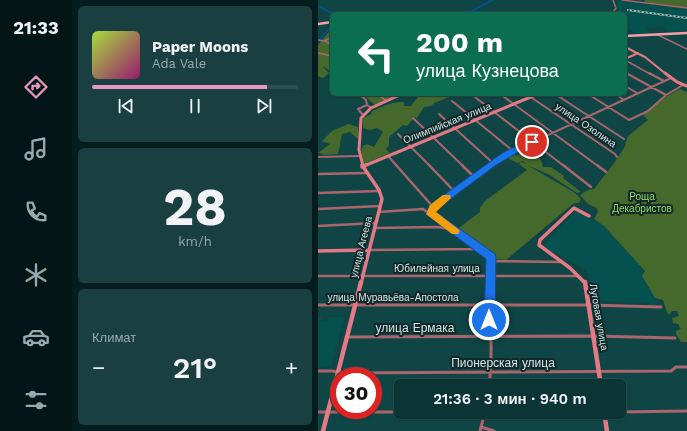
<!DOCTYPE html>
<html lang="ru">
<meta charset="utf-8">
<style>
:root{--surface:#0b3434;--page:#193f40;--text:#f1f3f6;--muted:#9aaaac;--line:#2b4f4f;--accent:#e797bd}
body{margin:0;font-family:"Work Sans",sans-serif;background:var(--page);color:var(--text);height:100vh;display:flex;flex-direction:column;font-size:15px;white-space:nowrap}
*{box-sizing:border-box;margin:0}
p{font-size:13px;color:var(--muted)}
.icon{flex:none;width:22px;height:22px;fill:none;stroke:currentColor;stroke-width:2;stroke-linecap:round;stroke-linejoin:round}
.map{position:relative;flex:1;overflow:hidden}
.details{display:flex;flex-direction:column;gap:6px;padding:6px;background:#061d1d;width:246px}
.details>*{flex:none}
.top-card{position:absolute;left:12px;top:12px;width:297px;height:84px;border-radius:6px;box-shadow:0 1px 3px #0004,0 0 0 1px var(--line);background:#0b6e4f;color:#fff;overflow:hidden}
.speed{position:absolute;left:12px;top:367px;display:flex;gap:8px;font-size:20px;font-weight:700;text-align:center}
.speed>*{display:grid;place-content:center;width:52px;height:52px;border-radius:50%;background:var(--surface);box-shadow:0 1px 3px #0004,0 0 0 1px var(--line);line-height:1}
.speed .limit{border:6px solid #d22;background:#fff;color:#111}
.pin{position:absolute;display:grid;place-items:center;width:34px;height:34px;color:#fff;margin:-17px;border:2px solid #fff;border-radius:50%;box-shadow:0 1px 4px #0007}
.me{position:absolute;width:44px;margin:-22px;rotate:0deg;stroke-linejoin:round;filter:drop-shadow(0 0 3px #0008)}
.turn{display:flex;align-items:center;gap:14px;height:84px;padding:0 20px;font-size:18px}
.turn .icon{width:52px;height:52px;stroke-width:2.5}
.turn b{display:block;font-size:28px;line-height:34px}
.big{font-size:30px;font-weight:600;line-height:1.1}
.details .tile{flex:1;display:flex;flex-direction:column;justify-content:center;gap:6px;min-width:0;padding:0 14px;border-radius:6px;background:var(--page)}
.details .dial{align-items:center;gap:0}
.dial b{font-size:52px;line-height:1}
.song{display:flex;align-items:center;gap:12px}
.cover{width:48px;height:48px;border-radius:6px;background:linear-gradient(135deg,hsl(80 70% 55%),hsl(320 70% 35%))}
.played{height:4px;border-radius:2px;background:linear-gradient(90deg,var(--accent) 85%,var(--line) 85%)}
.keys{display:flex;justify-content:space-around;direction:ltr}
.heat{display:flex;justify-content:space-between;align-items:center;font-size:22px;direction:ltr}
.trip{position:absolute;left:76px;top:379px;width:232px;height:40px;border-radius:6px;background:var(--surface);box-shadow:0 1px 3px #0004,0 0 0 1px var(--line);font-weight:600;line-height:40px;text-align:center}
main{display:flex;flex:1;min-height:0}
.menu{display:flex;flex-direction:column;width:72px;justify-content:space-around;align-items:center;background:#041515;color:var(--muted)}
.menu .icon{width:28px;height:28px}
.menu .selected{color:var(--accent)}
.menu b{font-size:18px;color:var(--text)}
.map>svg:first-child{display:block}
</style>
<main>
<nav class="menu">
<b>21:33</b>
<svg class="icon selected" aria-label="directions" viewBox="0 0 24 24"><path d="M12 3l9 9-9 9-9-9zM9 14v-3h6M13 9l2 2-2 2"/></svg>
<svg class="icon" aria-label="music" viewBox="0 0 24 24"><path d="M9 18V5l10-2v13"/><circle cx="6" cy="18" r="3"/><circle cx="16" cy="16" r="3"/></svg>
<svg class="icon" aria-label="phone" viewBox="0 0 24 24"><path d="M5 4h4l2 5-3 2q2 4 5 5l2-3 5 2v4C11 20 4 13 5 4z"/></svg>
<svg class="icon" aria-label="climate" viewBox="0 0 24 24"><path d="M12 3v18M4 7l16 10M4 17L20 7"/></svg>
<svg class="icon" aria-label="car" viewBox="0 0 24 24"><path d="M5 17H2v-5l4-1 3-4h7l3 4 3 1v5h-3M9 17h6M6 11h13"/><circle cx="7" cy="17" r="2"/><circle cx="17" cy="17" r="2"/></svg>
<svg class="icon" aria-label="filters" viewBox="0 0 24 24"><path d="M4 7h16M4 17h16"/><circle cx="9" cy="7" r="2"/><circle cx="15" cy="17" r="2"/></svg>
</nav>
<section class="details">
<div class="tile">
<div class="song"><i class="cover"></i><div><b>Paper Moons</b><p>Ada Vale</p></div></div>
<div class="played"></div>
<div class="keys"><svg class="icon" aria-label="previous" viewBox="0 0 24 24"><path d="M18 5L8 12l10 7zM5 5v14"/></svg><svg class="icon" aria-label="pause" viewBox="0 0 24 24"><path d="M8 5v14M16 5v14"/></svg><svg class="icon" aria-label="next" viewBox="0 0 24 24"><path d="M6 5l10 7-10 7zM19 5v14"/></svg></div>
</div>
<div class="tile dial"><b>28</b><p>km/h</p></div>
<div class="tile"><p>Климат</p>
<div class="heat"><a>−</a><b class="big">21°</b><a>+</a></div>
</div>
</section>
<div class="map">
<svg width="369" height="431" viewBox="0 0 369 431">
<rect width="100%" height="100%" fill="#0f4645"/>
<path fill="#055150" d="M299 0 369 10V30L350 32 345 26 328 28 333 34 322 35 307 27V14H297L300 10Z
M258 211 286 226 320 264 326 271 324 276 340 304 334 306 332 303H319L298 301H277L272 278H271L268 270 237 252 235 254 228 249 226 245Z
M11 317H26L13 367H0V318H4L3 321H10Z"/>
<path fill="#45692c" d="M327 0H369V8L326 2Z
M14 28V72L4 66 11 73 5 78 0 76V45Z
M362 89 369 92V342H363L358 334V331L363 329 360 324 355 323 354 318 361 316 359 311H354L351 315 349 312 345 300 337 298 324 276 327 271 286 226 276 219 280 212 279 208 270 204 262 195 270 190 276 189 294 166 306 148 310 136 330 120 325 115 349 96Z
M44 94H82L57 105Z
M102 94H139L116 103 113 106 106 107 99 118 93 116 95 119 89 126 85 125 71 137V145L68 149 72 153 46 164 43 151 45 146 49 144 56 147 65 132 59 128 52 130 45 128V118L54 114 53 112C62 107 75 101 86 102V106H93Z
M30 124 40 127V139L32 132 24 134 20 154 7 155 0 153 12 144 4 141 14 131Z
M211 152 223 160 225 167H233L246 176 245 178 263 192 259 193 232 175 209 165 257 193 263 199 261 203H256L188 260 178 259 138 230 162 212V208L167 201 209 170 201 164 203 162 209 164 204 161 200 163 191 159V157Z"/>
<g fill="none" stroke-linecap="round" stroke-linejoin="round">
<path stroke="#02519b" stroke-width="1.5" d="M0 6 15 14
M148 14 174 0
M0 42 14 25"/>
<path stroke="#ab656c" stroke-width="1.5" d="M304 0 369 8
M294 14 298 8 295 0
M340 35 369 49
M0 40 6 41 14 37
M7 41 14 45
M0 53 14 56
M307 60 332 74
M14 69V72
M307 72 310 74"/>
<path stroke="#ab656c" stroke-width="2" d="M308 73 348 95
M331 73 346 81
M307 86 319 93
M41 94 48 100 49 105 53 108
M59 94 69 101
M153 94 246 166
M182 94 280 166
M208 94 297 154 299 157
M237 94 306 139
M270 94 311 120 330 111 348 95 365 85
M297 94 306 100
M134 101 195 151
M121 114 175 163
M45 115 40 109 49 105
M95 118 145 166
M80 134 112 166
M70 156 79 166
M0 157 41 156
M172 166 189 154 353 78"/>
<path stroke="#ab656c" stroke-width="2.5" d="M78 165 116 208
M111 165 136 191
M144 165 156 177
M245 165 273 187
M279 165 288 172
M0 174 48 173
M0 193 61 191
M0 209 62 206
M61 212 105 209 173 257 172 283
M113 213 116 208 173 165
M0 226 58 223
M57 228 120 227 132 229
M51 250 161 249
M173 261 243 262
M0 276H259"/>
<path stroke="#ab656c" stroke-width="3" d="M0 305H270L343 307
M29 337 275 336 357 338
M0 371H15L22 373 353 371 358 367H369
M171 386C176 352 171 317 172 282
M0 412H291
M301 412 369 411
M163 427 176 431
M162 431 167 412"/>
<path stroke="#e67986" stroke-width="2" d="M307 47 327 57 348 74
M307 59 320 53"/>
<path stroke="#e67986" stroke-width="3" d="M347 73 359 82 369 86
M45 166 41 150 43 118 53 108 84 94
M46 166 220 94"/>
<path stroke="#e67986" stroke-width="3.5" d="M44 167 48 165
M0 251 51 250
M43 283 64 199 61 190 44 165
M267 283 252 268 221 245 222 240 256 208 271 216"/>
<path stroke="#e67986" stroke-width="4.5" d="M267 282 283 386
M286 412 289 431
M5 431 43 282"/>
<path stroke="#f49fa6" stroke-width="2.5" d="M0 24 14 22
M307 36 369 33"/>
<defs>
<path id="rail" d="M310 10 369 18"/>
</defs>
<use href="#rail" stroke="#9fc0bf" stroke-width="2"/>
<use href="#rail" stroke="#132828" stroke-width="1" stroke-dasharray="2" stroke-linecap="butt"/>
</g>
<path fill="#1a73e8" stroke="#114b97" d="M212 140H217L218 142 178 165 119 209 118 212 177 254 178 257 177 320 175 324 171 325 167 324 166 320 168 259 108 214 112 205 173 161 186 152Z"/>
<path fill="#f59e0b" d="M125 195H132L133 198 118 212 140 229 142 231 140 234H134L108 214 112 205Z"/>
<g text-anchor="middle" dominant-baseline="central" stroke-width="4" stroke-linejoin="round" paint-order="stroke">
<g font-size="10" fill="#cee8e7" stroke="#132828">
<text transform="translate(129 123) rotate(-22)">Олимпийская улица</text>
<text transform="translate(268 125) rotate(34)">улица Озолина</text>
<text transform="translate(43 247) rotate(-76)">улица Агеева</text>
<text x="119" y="268">Юбилейная улица</text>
<text x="75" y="297">улица Муравьёва-Апостола</text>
<text transform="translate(281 317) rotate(80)">Луговая улица</text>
</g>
<g font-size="10" fill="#95db64" stroke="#132828">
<text x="324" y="196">Роща<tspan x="324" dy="12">Декабристов</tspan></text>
</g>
<g font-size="12" fill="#cee8e7" stroke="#132828">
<text x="97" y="328">улица Ермака</text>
<text x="185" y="363">Пионерская улица</text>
</g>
</g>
</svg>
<div class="speed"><div class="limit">30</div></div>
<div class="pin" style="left:214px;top:142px;background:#d93025"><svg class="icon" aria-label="arrive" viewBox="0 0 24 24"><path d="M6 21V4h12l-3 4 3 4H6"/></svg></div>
<svg class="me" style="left:171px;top:320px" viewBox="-20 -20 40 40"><circle r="17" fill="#1a73e8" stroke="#fff" stroke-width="3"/><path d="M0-11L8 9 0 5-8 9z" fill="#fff"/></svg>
<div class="trip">21:36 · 3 мин · 940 m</div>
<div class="top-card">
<div class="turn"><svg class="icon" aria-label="left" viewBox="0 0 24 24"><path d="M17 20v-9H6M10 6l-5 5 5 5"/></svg><div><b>200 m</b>улица Кузнецова</div></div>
</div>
</div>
</main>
